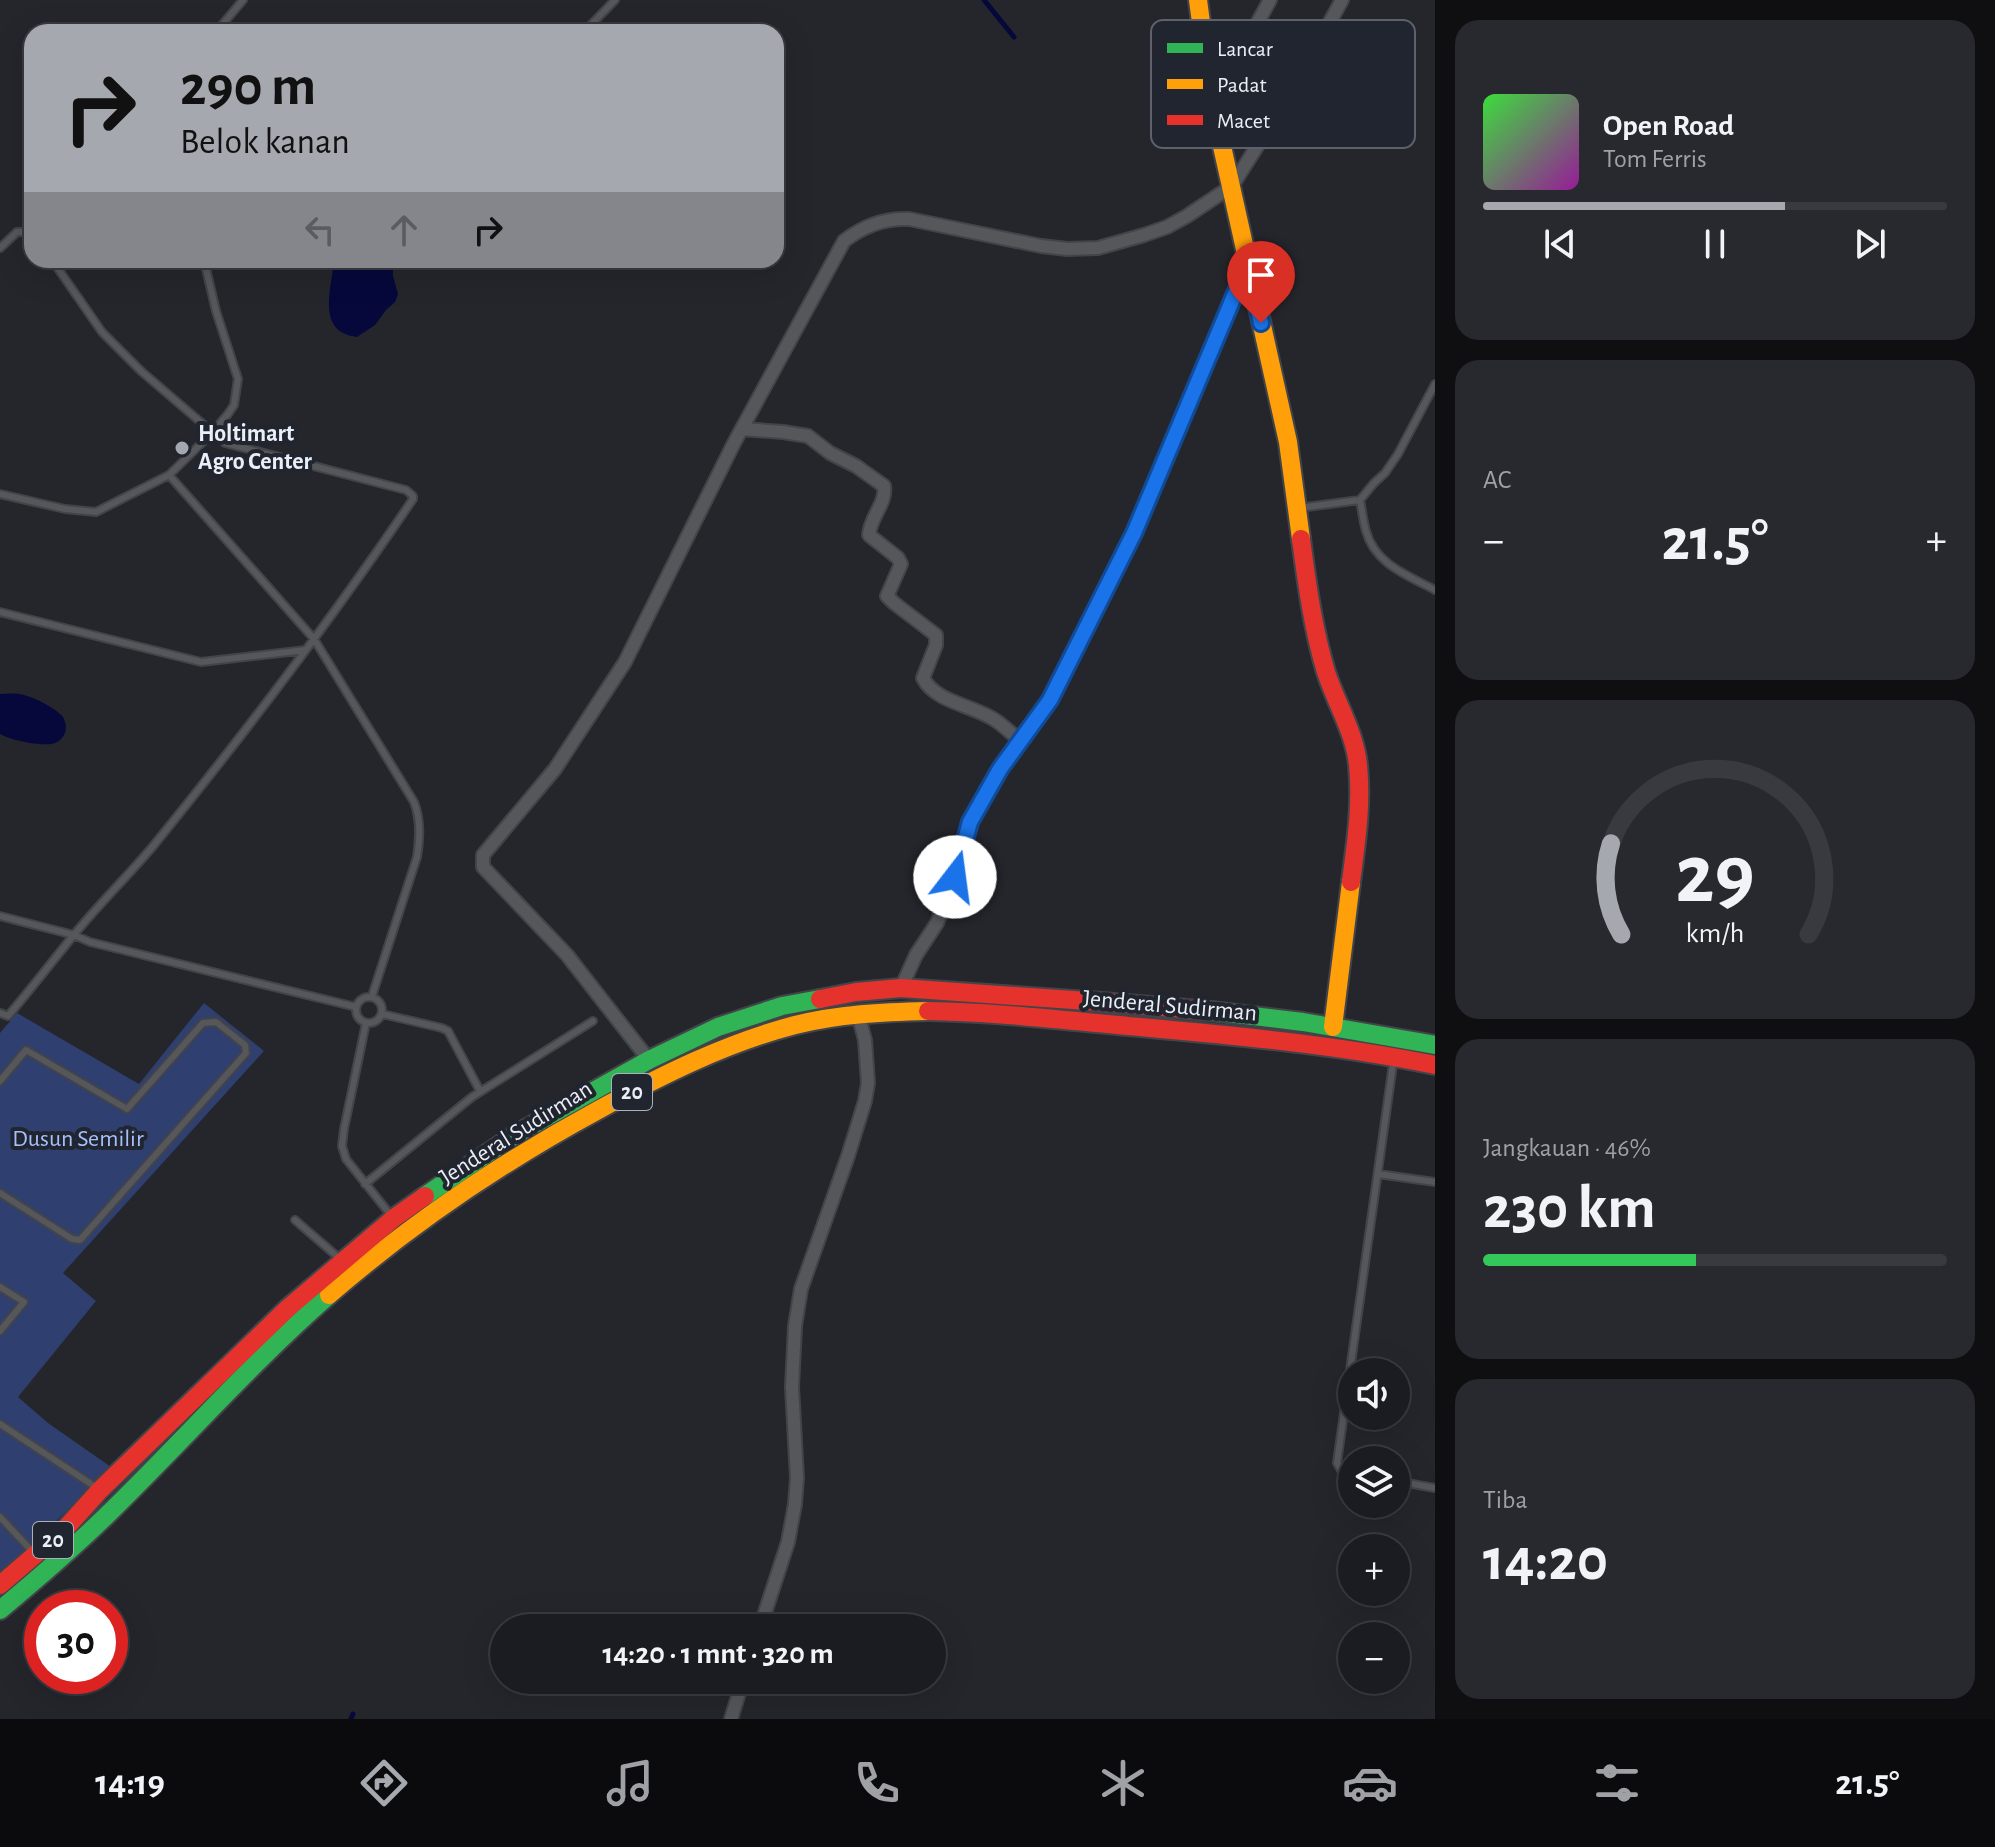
<!DOCTYPE html>
<html lang="id">
<meta charset="utf-8">
<style>
:root{--surface:#1b1c21;--page:#28292e;--text:#f1f3f6;--muted:#a0a1a5;--line:#393a3f;--accent:#a5a8af}
body{margin:0;font-family:"Alegreya Sans",sans-serif;background:var(--page);color:var(--text);height:100vh;display:flex;flex-direction:column;font-size:30px;white-space:nowrap}
*{box-sizing:border-box;margin:0}
p{font-size:26px;color:var(--muted)}
.icon{flex:none;width:44px;height:44px;fill:none;stroke:currentColor;stroke-width:2;stroke-linecap:round;stroke-linejoin:round}
.map{position:relative;flex:1;overflow:hidden}
.sheet{display:flex;flex-direction:column;gap:20px;padding:20px;background:#0f0f12;width:560px}
.sheet>*{flex:none}
.hud{position:absolute;left:24px;top:24px;width:760px;height:244px;border-radius:24px;box-shadow:0 8px 32px #0002,0 0 0 2px var(--line);background:#a5a8af;color:#111;overflow:hidden}
.fabs{position:absolute;left:1338px;top:1358px;display:grid;gap:16px}
.fabs a{display:grid;place-items:center;width:72px;height:72px;border-radius:50%;background:var(--surface);box-shadow:0 8px 32px #0002,0 0 0 2px var(--line);font-size:40px}
.speed{position:absolute;left:24px;top:1590px;display:flex;gap:16px;font-size:40px;font-weight:700;text-align:center}
.speed>*{display:grid;place-content:center;width:104px;height:104px;border-radius:50%;background:var(--surface);box-shadow:0 8px 32px #0002,0 0 0 2px var(--line);line-height:1}
.speed .limit{border:12px solid #d22;background:#fff;color:#111}
.pin{position:absolute;display:grid;place-items:center;width:68px;height:68px;color:#fff;margin:-82px -34px;border-radius:50% 50% 50% 0;rotate:-45deg;box-shadow:0 0 8px #0007}
.pin .icon{rotate:45deg}
.me{position:absolute;width:88px;margin:-44px;rotate:15deg;stroke-linejoin:round;filter:drop-shadow(0 0 6px #0008)}
.turn{display:flex;align-items:center;gap:28px;height:168px;padding:0 24px;font-size:36px}
.turn .icon{width:104px;height:104px;stroke-width:2.5}
.turn b{display:block;font-size:56px;line-height:68px}
.lanes{display:flex;align-items:center;height:76px;padding:0 24px;background:#0003;justify-content:center;gap:40px;direction:ltr}
.lanes .off{opacity:.35}
.big{font-size:60px;font-weight:600;line-height:1.1}
.sheet .widget{flex:1;display:flex;flex-direction:column;justify-content:center;gap:12px;min-width:0;padding:0 28px;border-radius:24px;background:var(--page)}
.sheet .dial{align-items:center;gap:0}
.dial svg{height:208px;overflow:visible;fill:none;stroke:var(--line);stroke-width:7;stroke-linecap:round;text-anchor:middle}
.dial text{fill:var(--text);stroke:none}
.song{display:flex;align-items:center;gap:24px}
.cover{width:96px;height:96px;border-radius:12px;background:linear-gradient(135deg,hsl(120 70% 55%),hsl(300 70% 35%))}
.played{height:8px;border-radius:4px;background:linear-gradient(90deg,var(--accent) 65%,var(--line) 65%)}
.keys{display:flex;justify-content:space-around;direction:ltr}
.heat{display:flex;justify-content:space-between;align-items:center;font-size:44px;direction:ltr}
.charge{height:12px;border-radius:6px;background:linear-gradient(90deg,#34c759 46%,var(--line) 0)}
.trip{position:absolute;left:490px;top:1614px;width:456px;height:80px;border-radius:40px;background:var(--surface);box-shadow:0 8px 32px #0002,0 0 0 2px var(--line);font-weight:600;line-height:80px;text-align:center}
.menu{display:flex;height:128px;justify-content:space-around;align-items:center;background:#0b0b0d;color:var(--muted)}
.menu .icon{width:56px;height:56px}
.menu .current{color:var(--accent)}
.menu b{font-size:36px;color:var(--text)}
main{display:flex;flex:1;min-height:0}
.map>svg:first-child{display:block}
</style>
<main>
<div class="map">
<svg width="1435" height="1719" viewBox="0 0 1435 1719">
<rect width="100%" height="100%" fill="#24262c"/>
<path fill="#2f3f6f" d="M204 1003 264 1051 63 1273 96 1301 18 1397 48 1423 111 1467 36 1541 0 1571V1033L17 1013 139 1084Z"/>
<path fill="#06083b" d="M334 260H396L393 264V276L398 294 395 302 386 310 375 325 357 337C315 332 332 288 334 260Z
M0 694C6 694 13 693 19 694 30 695 56 708 63 717 66 723 67 729 64 735 57 748 42 744 30 743 20 741 9 739 0 734Z"/>
<g fill="none" stroke-linecap="round" stroke-linejoin="round">
<path stroke="#06083b" stroke-width="5" d="M984 0 1014 37
M351 1719 353 1714"/>
<defs>
<path id="lane" d="M216 32 243 0
M584 32 615 0
M0 248 17 232H28L32 234
M169 475 314 639 414 802C421 820 420 838 417 857L372 996
M0 494 65 509 96 512 169 475 212 433 228 414 234 405 238 379 216 311 204 260
M1360 500C1362 510 1363 521 1366 531 1375 564 1407 575 1435 590
M1299 508 1360 500 1374 483 1385 473 1398 454 1435 384
M0 612 201 662 306 650
M0 916 74 935 90 942 356 1007
M356 1010a13 13 0 1 1 26 0a13 13 0 1 1-26 0Z
M0 1013 8 1016C30 990 51 963 73 936 98 905 128 876 154 845 245 733 332 619 413 499V496L406 490 225 443 141 371 102 332 52 260
M382 1014 442 1028 448 1031 480 1091
M366 1023 344 1129 342 1146 346 1159 389 1213
M0 1081 26 1050 127 1109 203 1023 216 1022 245 1045 246 1053 80 1240 72 1239 0 1193
M1378 1174 1435 1182
M365 1184 472 1097 593 1021
M295 1220 339 1258
M0 1287 24 1302 0 1331
M0 1424 94 1486
M1352 1474 1341 1470 1337 1463 1393 1064
M1396 1481 1435 1488
M0 1517 30 1549"/>
<path id="street" d="M1211 97 1242 51 1270 0
M742 429 783 432 808 436 830 453 856 466 884 486C887 503 870 517 869 535L898 558 901 564 887 596 894 603 936 635V645L923 678C936 703 973 705 995 720 1004 726 1012 734 1021 741
M901 988 916 955 937 923 944 906 955 877 970 822 1000 769 1050 700 1134 533 1248 263
M649 1060 567 955 483 867V855L555 769 625 662 734 443 844 241C863 226 884 218 909 219L1041 246 1067 249 1098 248 1144 235 1167 227 1187 216 1232 186 1292 91 1342 0
M760 1628 788 1542 795 1504 797 1478 792 1387 795 1326 801 1289 848 1156 865 1101 868 1083 865 1040 858 1014
M731 1719 743 1680"/>
<path id="fast" d="M1211 1011 1303 1022 1435 1045
M425 1196 513 1136 649 1060 718 1027 782 1006 820 999
M0 1610C36 1580 72 1549 106 1516 181 1443 250 1364 329 1295"/>
<path id="slow" d="M1198 0 1211 97 1288 442 1301 539
M1333 1027 1351 882
M329 1295C412 1223 504 1161 600 1109 662 1075 726 1043 795 1025 839 1014 883 1012 928 1011"/>
<path id="jam" d="M1301 539C1307 584 1313 629 1326 672 1336 703 1355 733 1358 765 1362 805 1356 843 1351 882
M820 999 856 992 901 988 1102 1002 1211 1011
M928 1011C999 1012 1069 1021 1140 1027 1239 1036 1338 1045 1435 1065
M0 1585 64 1530 100 1490 288 1308 394 1218 425 1196"/>
</defs>
<use href="#lane" stroke="#424449" stroke-width="10"/>
<use href="#street" stroke="#424449" stroke-width="16"/>
<use href="#fast" stroke="#424449" stroke-width="22"/>
<use href="#slow" stroke="#424449" stroke-width="22"/>
<use href="#jam" stroke="#424449" stroke-width="22"/>
<use href="#lane" stroke="#55575b" stroke-width="6"/>
<use href="#street" stroke="#55575b" stroke-width="12"/>
<use href="#fast" stroke="#30b455" stroke-width="18"/>
<use href="#slow" stroke="#ff9f0a" stroke-width="18"/>
<use href="#jam" stroke="#e5322d" stroke-width="18"/>
</g>
<g fill="none" stroke-linecap="round" stroke-linejoin="round">
<defs>
<path id="route" d="M955 877 970 822 1000 769 1050 700 1134 533 1248 263 1261 323"/>
</defs>
<use href="#route" stroke="#114b97" stroke-width="20"/>
<use href="#route" stroke="#1a73e8" stroke-width="14"/>
</g>
<circle fill="#a5a8af" stroke="#202530" stroke-width="3" cx="182" cy="448" r="8"/>
<g text-anchor="middle" dominant-baseline="central" stroke-width="8" stroke-linejoin="round" paint-order="stroke">
<g fill="#202530" stroke="#adb2ba" stroke-width="2">
<rect x="612" y="1074" width="40" height="36" rx="6"/>
<rect x="33" y="1522" width="40" height="36" rx="6"/>
</g>
<g font-size="22" font-weight="bold" fill="#eaeef5">
<text x="632" y="1092">20</text>
<text x="53" y="1540">20</text>
</g>
<g font-size="24" font-weight="bold" fill="#eaeef5" stroke="#202530" text-anchor="start">
<text x="198" y="434">Holtimart<tspan x="198" dy="28">Agro Center</tspan></text>
</g>
<g font-size="24" fill="#eaeef5" stroke="#202530">
<text transform="translate(1170 1006) rotate(5)">Jenderal Sudirman</text>
<text transform="translate(516 1133) rotate(-32)">Jenderal Sudirman</text>
</g>
<g font-size="24" fill="#a6bffe" stroke="#202530">
<text x="78" y="1139">Dusun Semilir</text>
</g>
</g>
<rect x="1151" y="20" width="264" height="128" rx="12" fill="#202530" stroke="#5d616b" stroke-width="2"/>
<rect x="1167" y="43" width="36" height="10" fill="#30b455"/>
<rect x="1167" y="79" width="36" height="10" fill="#ff9f0a"/>
<rect x="1167" y="115" width="36" height="10" fill="#e5322d"/>
<g font-size="22" fill="#eaeef5">
<text x="1217" y="56">Lancar</text>
<text x="1217" y="92">Padat</text>
<text x="1217" y="128">Macet</text>
</g>
</svg>
<div class="fabs">
<a><svg class="icon" aria-label="sound" viewBox="0 0 24 24"><path d="M4 9h4l5-4v14l-5-4H4zM17 9q2 3 0 6"/></svg></a>
<a><svg class="icon" aria-label="layers" viewBox="0 0 24 24"><path d="M12 4l9 5-9 5-9-5zM3 14l9 5 9-5"/></svg></a>
<a>+</a>
<a>−</a>
</div>
<div class="speed"><div class="limit">30</div></div>
<div class="pin" style="left:1261px;top:323px;background:#d93025"><svg class="icon" aria-label="arrive" viewBox="0 0 24 24"><path d="M6 21V4h12l-3 4 3 4H6"/></svg></div>
<svg class="me" style="left:955px;top:877px" viewBox="-20 -20 40 40"><circle r="19" fill="#fff"/><path d="M0-13L10 11 0 6-10 11z" fill="#1a73e8"/></svg>
<div class="trip">14:20 · 1 mnt · 320 m</div>
<div class="hud">
<div class="turn"><svg class="icon" aria-label="right" viewBox="0 0 24 24"><path d="M7 20v-9h11M14 6l5 5-5 5"/></svg><div><b>290 m</b>Belok kanan</div></div>
<div class="lanes"><svg class="icon off" aria-label="left" viewBox="0 0 24 24"><path d="M17 20v-9H6M10 6l-5 5 5 5"/></svg><svg class="icon off" aria-label="ahead" viewBox="0 0 24 24"><path d="M12 20V5M6 11l6-6 6 6"/></svg><svg class="icon" aria-label="right" viewBox="0 0 24 24"><path d="M7 20v-9h11M14 6l5 5-5 5"/></svg></div>
</div>
</div>
<section class="sheet">
<div class="widget">
<div class="song"><i class="cover"></i><div><b>Open Road</b><p>Tom Ferris</p></div></div>
<div class="played"></div>
<div class="keys"><svg class="icon" aria-label="previous" viewBox="0 0 24 24"><path d="M18 5L8 12l10 7zM5 5v14"/></svg><svg class="icon" aria-label="pause" viewBox="0 0 24 24"><path d="M8 5v14M16 5v14"/></svg><svg class="icon" aria-label="next" viewBox="0 0 24 24"><path d="M6 5l10 7-10 7zM19 5v14"/></svg></div>
</div>
<div class="widget"><p>AC</p>
<div class="heat"><a>−</a><b class="big">21.5°</b><a>+</a></div>
</div>
<div class="widget dial"><svg viewBox="0 0 100 80">
<path d="M14 69A42 42 0 1 1 86 69"/>
<path d="M14 69A42 42 0 0 1 10 34" stroke="#a5a8af"/>
<text x="50" y="56" font-size="32" font-weight="700">29</text>
<text x="50" y="72" font-size="11">km/h</text>
</svg></div>
<div class="widget"><p>Jangkauan · 46%</p><b class="big">230 km</b><div class="charge"></div></div>
<div class="widget"><p>Tiba</p><b class="big">14:20</b></div>
</section>
</main>
<nav class="menu">
<b>14:19</b>
<svg class="icon current" aria-label="directions" viewBox="0 0 24 24"><path d="M12 3l9 9-9 9-9-9zM9 14v-3h6M13 9l2 2-2 2"/></svg>
<svg class="icon" aria-label="music" viewBox="0 0 24 24"><path d="M9 18V5l10-2v13"/><circle cx="6" cy="18" r="3"/><circle cx="16" cy="16" r="3"/></svg>
<svg class="icon" aria-label="phone" viewBox="0 0 24 24"><path d="M5 4h4l2 5-3 2q2 4 5 5l2-3 5 2v4C11 20 4 13 5 4z"/></svg>
<svg class="icon" aria-label="climate" viewBox="0 0 24 24"><path d="M12 3v18M4 7l16 10M4 17L20 7"/></svg>
<svg class="icon" aria-label="car" viewBox="0 0 24 24"><path d="M5 17H2v-5l4-1 3-4h7l3 4 3 1v5h-3M9 17h6M6 11h13"/><circle cx="7" cy="17" r="2"/><circle cx="17" cy="17" r="2"/></svg>
<svg class="icon" aria-label="filters" viewBox="0 0 24 24"><path d="M4 7h16M4 17h16"/><circle cx="9" cy="7" r="2"/><circle cx="15" cy="17" r="2"/></svg>
<b>21.5°</b>
</nav>
